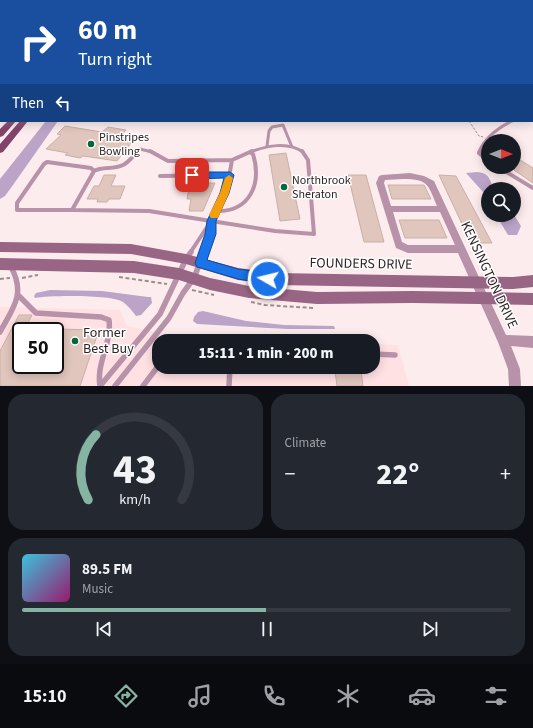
<!DOCTYPE html>
<meta charset="utf-8">
<style>
:root{--surface:#171b24;--page:#242831;--text:#f1f3f6;--muted:#9ea1a6;--line:#363941;--accent:#86b4a2}
body{margin:0;font-family:"Source Sans 3",sans-serif;background:var(--page);color:var(--text);height:100vh;display:flex;flex-direction:column;font-size:15px;white-space:nowrap}
*{box-sizing:border-box;margin:0}
p{font-size:13px;color:var(--muted)}
.icon{flex:none;width:22px;height:22px;fill:none;stroke:currentColor;stroke-width:2;stroke-linecap:round;stroke-linejoin:round}
.map{position:relative;height:386px;overflow:hidden}
.panel{display:flex;flex-direction:column;gap:8px;padding:8px;background:#0d0f14;flex:1}
.panel>*{flex:none}
.top-card{position:absolute;left:0px;top:0px;width:533px;height:122px;box-shadow:0 2px 10px #0003;background:#1a4fa0;color:#fff;overflow:hidden}
.needle{width:26px;rotate:90deg}
.tools{position:absolute;left:481px;top:134px;display:grid;gap:8px}
.tools a{display:grid;place-items:center;width:40px;height:40px;border-radius:50%;background:var(--surface);box-shadow:0 2px 10px #0003;font-size:20px}
.speed{position:absolute;left:12px;top:322px;display:flex;gap:8px;font-size:20px;font-weight:700;text-align:center}
.speed>*{display:grid;place-content:center;width:52px;height:52px;border-radius:50%;background:var(--surface);box-shadow:0 2px 10px #0003;line-height:1}
.speed .limit{border:2px solid #111;border-radius:6px;background:#fff;color:#111}
.pin{position:absolute;display:grid;place-items:center;width:34px;height:34px;color:#fff;margin:-17px;border-radius:8px;box-shadow:0 2px 6px #0006}
.me{position:absolute;width:44px;margin:-22px;rotate:278deg;stroke-linejoin:round;filter:drop-shadow(0 0 3px #0008)}
.turn{display:flex;align-items:center;gap:14px;height:84px;padding:0 12px;font-size:18px}
.turn .icon{width:52px;height:52px;stroke-width:2.5}
.turn b{display:block;font-size:28px;line-height:34px}
.then{display:flex;align-items:center;height:38px;padding:0 12px;background:#0003;gap:8px;font-size:15px}
.big{font-size:30px;font-weight:800;line-height:1.1}
.panel .card{flex:1;display:flex;flex-direction:column;justify-content:center;gap:6px;min-width:0;padding:0 14px;border-radius:16px;background:var(--page)}
.panel .dial{align-items:center;gap:0}
.dial svg{height:104px;overflow:visible;fill:none;stroke:var(--line);stroke-width:7;stroke-linecap:round;text-anchor:middle}
.dial text{fill:var(--text);stroke:none}
.song{display:flex;align-items:center;gap:12px}
.cover{width:48px;height:48px;border-radius:6px;background:linear-gradient(135deg,hsl(190 70% 55%),hsl(320 70% 35%))}
.played{height:4px;border-radius:2px;background:linear-gradient(90deg,var(--accent) 50%,var(--line) 50%)}
.keys{display:flex;justify-content:space-around;direction:ltr}
.heat{display:flex;justify-content:space-between;align-items:center;font-size:22px;direction:ltr}
.panel .tiles{flex:1;display:grid;gap:8px;grid-template-columns:1fr 1fr}
.card:last-child{grid-column:span 2}
.trip{position:absolute;left:152px;top:334px;width:228px;height:40px;border-radius:16px;background:var(--surface);box-shadow:0 2px 10px #0003;font-weight:800;line-height:40px;text-align:center}
.menu{display:flex;height:64px;justify-content:space-around;align-items:center;background:#090b0e;color:var(--muted)}
.menu .icon{width:28px;height:28px}
.menu .on{color:var(--accent)}
.menu b{font-size:18px;color:var(--text)}
.map>svg:first-child{display:block}
</style>
<div class="map">
<svg width="533" height="386" viewBox="0 0 533 386">
<rect width="100%" height="100%" fill="#fdeced"/>
<path fill="#ffe1e4" fill-rule="evenodd" d="M0 307 120 310 127 326 183 338 222 341H159V367H373V344L398 345 409 386H0ZM21 331H55V365H21Z"/>
<path fill="#bca4c8" d="M46 121H58L13 185 5 196 0 199V179Z
M477 172C489 173 489 178 494 189H488V200L484 193 466 173Z
M496 215H514L521 226 517 235H508Z
M50 290 102 291 148 297H151L152 303 141 315 136 316C132 311 127 304 121 301 109 295 50 295 35 298L34 296 36 293Z
M203 311 246 321 284 325 334 326 335 329H288L197 324 193 321 194 317 198 312Z"/>
<path fill="#e0c6bd" stroke="#c9b0a7" d="M65 126 102 132 108 127 126 130 120 137 134 139 117 161 83 156 80 158 65 155 68 153 46 149 61 135 57 134Z
M286 153 300 219 280 221 269 155Z
M514 156 533 168V183L514 170Z
M104 175H116L111 186H125L120 199H109L107 202H97L98 199H87L94 186H99Z
M348 175H366L384 242H364Z
M439 175 456 176 492 243H471Z
M190 183H215L203 211H189L191 199H187Z
M388 185H424L431 199H392Z
M399 220H439L447 238H405Z
M19 315H32L24 331H21V365H55V329L99 330 80 386H0V351Z
M361 370 363 386H337L335 371Z"/>
<g fill="none" stroke-linecap="round" stroke-linejoin="round">
<path stroke="#9b8d8e" stroke-width="1" stroke-dasharray="2.5 1.5" stroke-linecap="butt" d="M469 121 479 136 483 137"/>
<path stroke="#9b8d8e" stroke-width="2" stroke-dasharray="4 2.5" stroke-linecap="butt" d="M119 277 167 284
M22 278 38 275
M0 279 10 278
M192 290 214 295
M251 302 265 305 313 308"/>
<path stroke="#b792a8" stroke-width="3" d="M267 146 269 131 272 127 283 125 292 147
M137 152 140 149 152 152
M250 152C267 146 287 141 303 152
M479 152C485 137 498 128 512 121"/>
<path stroke="#b792a8" stroke-width="4" d="M480 151 479 153 488 161
M250 152 252 151
M498 167 533 188
M94 171C103 166 113 170 123 165 128 163 133 156 138 151
M160 176 230 175
M72 210 149 211 211 221 228 183 232 160 168 161 150 151
M72 210H17V203L44 164 47 162 91 168 94 171
M72 210 94 171
M216 211C250 212 262 184 253 154L250 152 232 160
M211 221 275 231 314 234 308 160 302 151
M190 253 211 221
M204 253 211 233V222"/>
<path stroke="#b792a8" stroke-width="5.5" d="M19 296 36 313 101 317 109 320C112 343 96 363 100 386
M0 332C13 308 26 294 11 267
M373 354 395 355
M100 386 160 314 186 259 191 252
M115 386 169 318 183 293 194 278 204 252
M143 386 159 365
M229 386 230 367"/>
<path fill="#b792a8" fill-rule="evenodd" d="M410 173 424 176 434 181 506 335 533 336V348L511 346 520 369 521 386H509L508 369 498 342 458 253H408L396 248 376 183 379 176 382 175ZM403 179C429 179 428 185 437 206H391L384 183 385 180ZM393 212H440L455 245H408L402 242Z"/>
<path fill="#996584" fill-rule="evenodd" d="M0 242 131 244 186 254 238 268 276 273 513 277 533 275V287L513 289 276 285 238 280 186 264 131 254 0 252Z
M0 258 134 261 179 268 210 278 249 286 317 292 413 291 533 293V305L413 303 317 304 249 298 210 290 179 280 134 273 0 270Z"/>
<path fill="#82436b" fill-rule="evenodd" d="M8 121H16L3 136 0 137V129Z
M20 121H28L3 152 0 153V144Z"/>
</g>
<linearGradient id="sky" x2="0" y2="1"><stop stop-color="#96aedb"/><stop offset="0.58" stop-color="#fef6f7"/><stop offset="1" stop-color="#fef6f7" stop-opacity="0"/></linearGradient>
<rect width="533" height="129" fill="url(#sky)"/>
<path fill="#1a73e8" stroke="#114b97" d="M192 172H230L234 175 229 193 216 221V234L207 260 238 269 268 273 271 275 273 279 271 282 268 284 238 279 197 267 195 263 205 234 207 221 220 193 224 178 192 179 188 175Z"/>
<path fill="#f59e0b" d="M229 175 233 178 229 193 218 218H211L209 215 220 193 225 178Z"/>
<g fill="#04673c" stroke="#fff" stroke-width="1.5">
<circle cx="91" cy="144" r="4"/>
<circle cx="284" cy="187" r="4"/>
<circle cx="75" cy="341" r="4"/>
</g>
<g text-anchor="middle" dominant-baseline="central" stroke-width="3" stroke-linejoin="round" paint-order="stroke">
<g font-size="12" fill="#2e2425" stroke="#fff" text-anchor="start">
<text x="99" y="137">Pinstripes<tspan x="99" dy="14">Bowling</tspan></text>
<text x="292" y="180">Northbrook<tspan x="292" dy="14">Sheraton</tspan></text>
</g>
<g font-size="14" fill="#2e2425" stroke="#fff">
<text transform="translate(361 264) rotate(1)">FOUNDERS DRIVE</text>
<text transform="translate(489 275) rotate(65)">KENSINGTON DRIVE</text>
</g>
<g font-size="14" fill="#2e2425" stroke="#fff" text-anchor="start">
<text x="83" y="333">Former<tspan x="83" dy="16">Best Buy</tspan></text>
</g>
</g>
</svg>
<div class="tools">
<a><svg class="needle" viewBox="-14 -14 28 28"><path d="M0-13l5 13h-10z" fill="#e53935"/><path d="M0 13l5-13h-10z" fill="#9ea1a6"/></svg></a>
<a><svg class="icon" aria-label="search" viewBox="0 0 24 24"><circle cx="10" cy="10" r="6"/><path d="M15 15l6 6"/></svg></a>
</div>
<div class="speed"><div class="limit">50</div></div>
<div class="pin" style="left:192px;top:175px;background:#d93025"><svg class="icon" aria-label="arrive" viewBox="0 0 24 24"><path d="M6 21V4h12l-3 4 3 4H6"/></svg></div>
<svg class="me" style="left:268px;top:279px" viewBox="-20 -20 40 40"><circle r="17" fill="#1a73e8" stroke="#fff" stroke-width="3"/><path d="M0-11L8 9 0 5-8 9z" fill="#fff"/></svg>
<div class="trip">15:11 · 1 min · 200 m</div>
<div class="top-card">
<div class="turn"><svg class="icon" aria-label="right" viewBox="0 0 24 24"><path d="M7 20v-9h11M14 6l5 5-5 5"/></svg><div><b>60 m</b>Turn right</div></div>
<div class="then">Then<svg class="icon" aria-label="left" viewBox="0 0 24 24"><path d="M17 20v-9H6M10 6l-5 5 5 5"/></svg></div>
</div>
</div>
<section class="panel">
<div class="tiles">
<div class="card dial"><svg viewBox="0 0 100 80">
<path d="M14 69A42 42 0 1 1 86 69"/>
<path d="M14 69A42 42 0 0 1 20 19" stroke="#86b4a2"/>
<text x="50" y="56" font-size="32" font-weight="700">43</text>
<text x="50" y="72" font-size="11">km/h</text>
</svg></div>
<div class="card"><p>Climate</p>
<div class="heat"><a>−</a><b class="big">22°</b><a>+</a></div>
</div>
<div class="card">
<div class="song"><i class="cover"></i><div><b>89.5 FM</b><p>Music</p></div></div>
<div class="played"></div>
<div class="keys"><svg class="icon" aria-label="previous" viewBox="0 0 24 24"><path d="M18 5L8 12l10 7zM5 5v14"/></svg><svg class="icon" aria-label="pause" viewBox="0 0 24 24"><path d="M8 5v14M16 5v14"/></svg><svg class="icon" aria-label="next" viewBox="0 0 24 24"><path d="M6 5l10 7-10 7zM19 5v14"/></svg></div>
</div>
</div>
</section>
<nav class="menu">
<b>15:10</b>
<svg class="icon on" aria-label="directions" viewBox="0 0 24 24"><path d="M12 3l9 9-9 9-9-9zM9 14v-3h6M13 9l2 2-2 2"/></svg>
<svg class="icon" aria-label="music" viewBox="0 0 24 24"><path d="M9 18V5l10-2v13"/><circle cx="6" cy="18" r="3"/><circle cx="16" cy="16" r="3"/></svg>
<svg class="icon" aria-label="phone" viewBox="0 0 24 24"><path d="M5 4h4l2 5-3 2q2 4 5 5l2-3 5 2v4C11 20 4 13 5 4z"/></svg>
<svg class="icon" aria-label="climate" viewBox="0 0 24 24"><path d="M12 3v18M4 7l16 10M4 17L20 7"/></svg>
<svg class="icon" aria-label="car" viewBox="0 0 24 24"><path d="M5 17H2v-5l4-1 3-4h7l3 4 3 1v5h-3M9 17h6M6 11h13"/><circle cx="7" cy="17" r="2"/><circle cx="17" cy="17" r="2"/></svg>
<svg class="icon" aria-label="filters" viewBox="0 0 24 24"><path d="M4 7h16M4 17h16"/><circle cx="9" cy="7" r="2"/><circle cx="15" cy="17" r="2"/></svg>
</nav>
